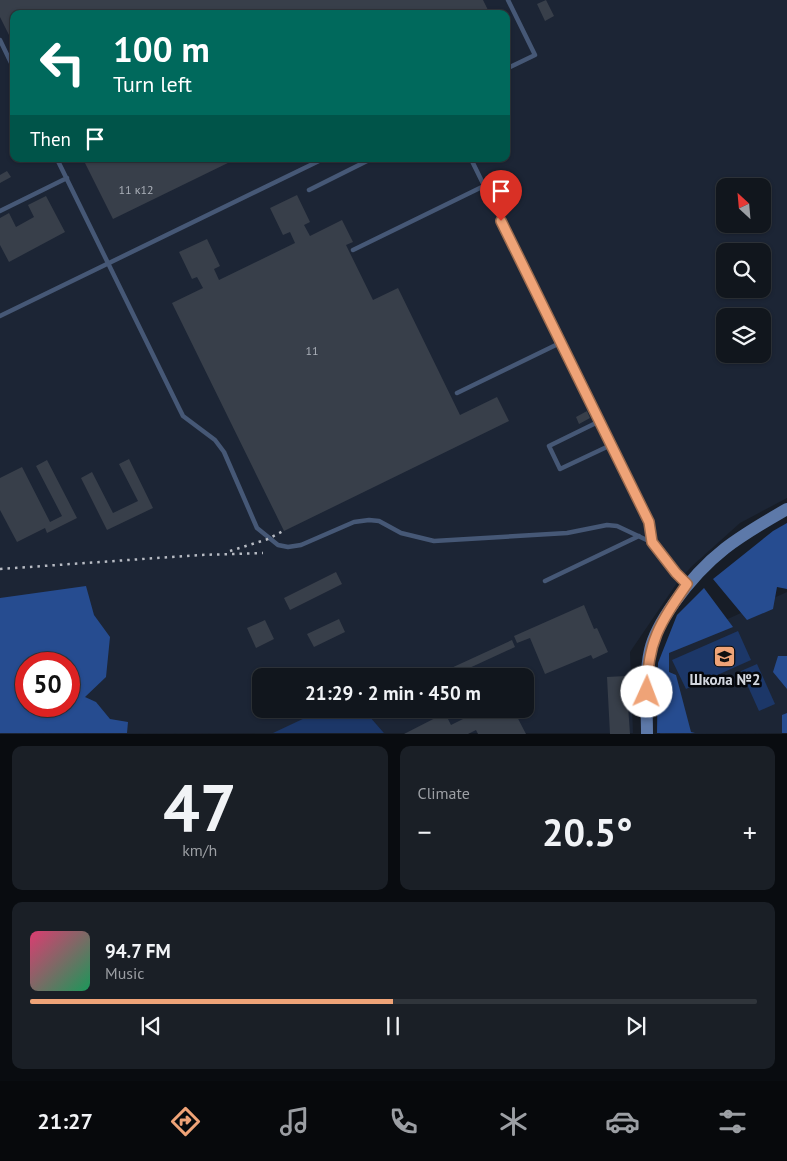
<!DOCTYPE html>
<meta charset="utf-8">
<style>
:root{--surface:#11161d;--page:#1a1f26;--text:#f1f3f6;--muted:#9c9fa4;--line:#30353b;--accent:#efa377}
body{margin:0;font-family:"PT Sans",sans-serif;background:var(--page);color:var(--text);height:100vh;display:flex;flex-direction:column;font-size:19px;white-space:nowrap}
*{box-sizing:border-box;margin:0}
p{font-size:16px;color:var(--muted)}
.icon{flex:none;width:28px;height:28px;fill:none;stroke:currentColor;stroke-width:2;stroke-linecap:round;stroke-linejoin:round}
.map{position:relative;height:734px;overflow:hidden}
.side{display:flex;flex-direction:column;gap:12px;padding:12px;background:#090c10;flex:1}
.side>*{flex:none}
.hud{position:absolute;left:10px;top:10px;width:500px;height:152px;border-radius:10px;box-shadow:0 1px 4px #0004,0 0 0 1px var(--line);background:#00695c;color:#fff;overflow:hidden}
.needle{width:32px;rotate:334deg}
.fabs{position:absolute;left:716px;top:178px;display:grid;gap:10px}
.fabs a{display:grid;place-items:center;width:55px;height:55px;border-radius:10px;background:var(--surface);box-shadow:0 1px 4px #0004,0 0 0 1px var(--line);font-size:25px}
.speed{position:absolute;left:15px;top:652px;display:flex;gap:10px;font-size:25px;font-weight:700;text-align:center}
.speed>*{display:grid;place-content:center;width:65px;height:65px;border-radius:50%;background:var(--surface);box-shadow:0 1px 4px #0004,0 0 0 1px var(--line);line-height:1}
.speed .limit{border:8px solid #d22;background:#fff;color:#111}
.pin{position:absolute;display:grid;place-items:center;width:42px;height:42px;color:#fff;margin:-51px -21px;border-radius:50% 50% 50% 0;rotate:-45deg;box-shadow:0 0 5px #0007}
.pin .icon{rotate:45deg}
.me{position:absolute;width:55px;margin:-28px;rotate:2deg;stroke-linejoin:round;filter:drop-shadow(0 0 4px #0008)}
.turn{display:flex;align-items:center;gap:18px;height:105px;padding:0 20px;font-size:22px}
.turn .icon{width:65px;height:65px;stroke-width:2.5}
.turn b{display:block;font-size:35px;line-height:42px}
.then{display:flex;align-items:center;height:48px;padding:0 20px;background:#0003;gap:10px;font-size:19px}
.big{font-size:38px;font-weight:600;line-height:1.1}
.side .widget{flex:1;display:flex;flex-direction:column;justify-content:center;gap:8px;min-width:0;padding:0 18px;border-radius:10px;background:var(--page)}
.side .dial{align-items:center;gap:0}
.dial b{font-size:65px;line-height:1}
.song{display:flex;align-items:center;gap:15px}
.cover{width:60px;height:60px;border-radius:8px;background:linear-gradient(135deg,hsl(340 70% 55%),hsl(150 70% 35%))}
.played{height:5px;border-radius:2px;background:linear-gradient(90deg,var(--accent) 50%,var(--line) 50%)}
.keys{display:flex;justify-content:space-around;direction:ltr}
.heat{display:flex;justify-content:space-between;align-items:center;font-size:28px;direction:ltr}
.side .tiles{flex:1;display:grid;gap:12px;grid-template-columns:1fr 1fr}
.widget:last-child{grid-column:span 2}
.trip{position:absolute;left:252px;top:668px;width:282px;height:50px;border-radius:10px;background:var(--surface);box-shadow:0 1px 4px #0004,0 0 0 1px var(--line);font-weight:600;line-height:50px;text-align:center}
.menu{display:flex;height:80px;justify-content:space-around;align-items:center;background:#07090c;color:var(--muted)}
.menu .icon{width:35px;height:35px}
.menu .active{color:var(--accent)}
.menu b{font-size:22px;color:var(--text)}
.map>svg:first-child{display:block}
</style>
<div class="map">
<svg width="787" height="734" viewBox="0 0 787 734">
<rect width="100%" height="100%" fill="#171d27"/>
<path fill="#1c2535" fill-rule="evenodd" d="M0 0H787V498L740 523 691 567 677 583 630 652 633 733H384L363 709H526V676H261V709H327L276 733 0 734ZM14 14H506V159H14ZM725 186H762V224H725ZM725 251H762V289H725ZM725 316H762V354H725ZM26 664H69V706H26Z
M787 592V733L660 734 666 647Z"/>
<path fill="#1c3768" d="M738 631 751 660 686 689 672 660Z
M757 664 775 704 759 711 741 671Z
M324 709H363L384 733H273Z"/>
<path fill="#264c90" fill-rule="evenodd" d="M787 523V589L777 587 773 609 747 620 713 579 773 531Z
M86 586 94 615 110 637 106 677 85 697 96 702 110 719 128 722 127 733H0V598ZM26 664H69V706H26Z
M704 588 733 627 669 653V672L676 675 691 732 695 733H657L658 663 677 615Z
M778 656H787V689L773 672Z
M787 713V733H782V715Z"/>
<path fill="#383f4a" d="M0 0H483L490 14H14V45L0 17Z
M546 0 554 16 545 21 537 4Z
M83 159H236L113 219Z
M7 171 11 177 0 183V175Z
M297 195 310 222 304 225 310 236 342 220 353 242 346 245 373 300 398 288 460 415 497 397 509 421 284 531 172 303 203 288 197 277 192 279 179 252 207 239 220 266 214 269 219 280 295 243 290 232 283 235 270 208Z
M46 196 65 232 9 262 0 245V218L9 213 16 227 34 217 28 205Z
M587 411 590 418 579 424 576 417Z
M129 459 153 508 107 530 81 478 92 472 113 513 138 501 119 464Z
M47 460 77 518 47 533 45 528 17 542 0 510V478L22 467 50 522 62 516 36 466Z
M336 572 342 584 290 610 284 598Z
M584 605 594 629 597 628 608 652 593 659 591 655 545 674 530 638 517 643 514 636Z
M339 619 345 632 314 647 307 634Z
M265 620 274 639 256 648 247 628Z
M512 640 515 647 452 676 449 669Z
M626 676 630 734H610L607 677Z
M466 709H513L526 734H478L476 730 468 734H404L445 713 451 725 469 716Z"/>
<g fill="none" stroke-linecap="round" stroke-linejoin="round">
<path stroke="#465876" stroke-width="4.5" d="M0 40 14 69
M506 69 535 55 508 0
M57 159 179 408 183 416 215 440 224 452 257 528 278 545 288 547 301 545 354 522 369 520 379 521 401 533 434 541 567 533 607 525 617 526 651 542 686 583
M471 159 649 522 651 542
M309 190 371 159
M0 211 67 178
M353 250 484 186
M0 316 323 159
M457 393 560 343
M600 421 549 446 560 469 611 445
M545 581 639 536"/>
<path stroke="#5d79a9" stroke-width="12" d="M647 734C647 706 644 677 650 650 654 633 664 617 674 603 708 555 738 537 787 509"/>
<path stroke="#b7bbc3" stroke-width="2.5" stroke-dasharray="2.5 5" stroke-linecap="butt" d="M230 551 268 539 283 531
M0 569 200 555 263 553"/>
</g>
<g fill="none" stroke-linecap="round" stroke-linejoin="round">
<defs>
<path id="route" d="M501 221 649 522 652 542 676 573 687 584C660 623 647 642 647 692"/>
</defs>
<use href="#route" stroke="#9b6a4d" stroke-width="12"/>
<use href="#route" stroke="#efa377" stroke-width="9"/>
</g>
<defs>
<symbol id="school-square" viewBox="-11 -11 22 22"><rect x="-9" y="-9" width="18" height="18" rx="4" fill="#efa377" stroke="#05070b"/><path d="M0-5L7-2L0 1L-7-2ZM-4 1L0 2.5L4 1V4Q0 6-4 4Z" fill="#111"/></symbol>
</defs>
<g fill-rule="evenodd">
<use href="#school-square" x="712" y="644" width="25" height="25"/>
</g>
<g text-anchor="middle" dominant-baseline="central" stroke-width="5" stroke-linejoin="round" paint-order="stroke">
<g font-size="12" fill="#acb1ba">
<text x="136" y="189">11 к12</text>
<text x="312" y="350">11</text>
</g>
<g font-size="15" font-weight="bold" fill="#d3d7df" stroke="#05070b">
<text x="725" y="679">Школа №2</text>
</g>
</g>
</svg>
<div class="fabs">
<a><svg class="needle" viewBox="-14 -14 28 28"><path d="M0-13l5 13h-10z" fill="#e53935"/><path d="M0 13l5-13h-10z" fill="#9c9fa4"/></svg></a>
<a><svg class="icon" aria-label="search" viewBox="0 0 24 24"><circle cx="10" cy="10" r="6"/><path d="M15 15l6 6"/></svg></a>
<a><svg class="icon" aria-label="layers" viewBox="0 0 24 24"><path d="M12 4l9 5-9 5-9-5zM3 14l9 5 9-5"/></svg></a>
</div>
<div class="speed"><div class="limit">50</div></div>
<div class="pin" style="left:501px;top:221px;background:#d93025"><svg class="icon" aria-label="arrive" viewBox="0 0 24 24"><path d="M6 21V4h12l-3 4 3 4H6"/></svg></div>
<svg class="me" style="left:647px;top:692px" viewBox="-20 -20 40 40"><circle r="19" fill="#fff"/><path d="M0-13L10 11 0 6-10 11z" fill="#efa377"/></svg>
<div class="trip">21:29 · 2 min · 450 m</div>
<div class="hud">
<div class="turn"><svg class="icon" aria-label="left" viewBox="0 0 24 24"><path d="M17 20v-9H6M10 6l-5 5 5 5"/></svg><div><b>100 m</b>Turn left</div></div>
<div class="then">Then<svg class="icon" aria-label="arrive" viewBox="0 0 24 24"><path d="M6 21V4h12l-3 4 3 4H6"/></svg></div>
</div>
</div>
<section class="side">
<div class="tiles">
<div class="widget dial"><b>47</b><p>km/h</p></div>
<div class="widget"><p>Climate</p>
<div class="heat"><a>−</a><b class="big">20.5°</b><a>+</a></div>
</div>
<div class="widget">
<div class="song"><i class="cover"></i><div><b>94.7 FM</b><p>Music</p></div></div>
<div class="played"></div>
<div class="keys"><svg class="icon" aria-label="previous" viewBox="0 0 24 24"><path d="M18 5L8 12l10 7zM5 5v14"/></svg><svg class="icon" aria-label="pause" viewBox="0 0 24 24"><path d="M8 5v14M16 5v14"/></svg><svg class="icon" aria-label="next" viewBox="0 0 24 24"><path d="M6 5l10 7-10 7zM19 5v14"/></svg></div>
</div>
</div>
</section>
<nav class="menu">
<b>21:27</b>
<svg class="icon active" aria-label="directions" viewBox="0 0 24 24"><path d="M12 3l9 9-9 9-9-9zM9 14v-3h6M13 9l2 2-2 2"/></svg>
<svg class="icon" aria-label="music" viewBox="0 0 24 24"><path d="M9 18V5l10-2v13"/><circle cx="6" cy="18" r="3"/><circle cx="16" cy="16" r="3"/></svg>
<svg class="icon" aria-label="phone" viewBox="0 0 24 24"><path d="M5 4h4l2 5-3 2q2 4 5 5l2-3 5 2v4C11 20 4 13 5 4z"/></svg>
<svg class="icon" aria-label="climate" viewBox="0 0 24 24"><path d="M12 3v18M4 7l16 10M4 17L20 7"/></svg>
<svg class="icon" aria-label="car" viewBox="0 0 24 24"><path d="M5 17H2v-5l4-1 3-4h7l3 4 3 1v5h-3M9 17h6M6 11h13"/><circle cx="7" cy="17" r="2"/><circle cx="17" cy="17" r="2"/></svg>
<svg class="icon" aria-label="filters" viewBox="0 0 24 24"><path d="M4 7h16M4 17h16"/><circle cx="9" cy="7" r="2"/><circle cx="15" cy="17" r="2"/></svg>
</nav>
